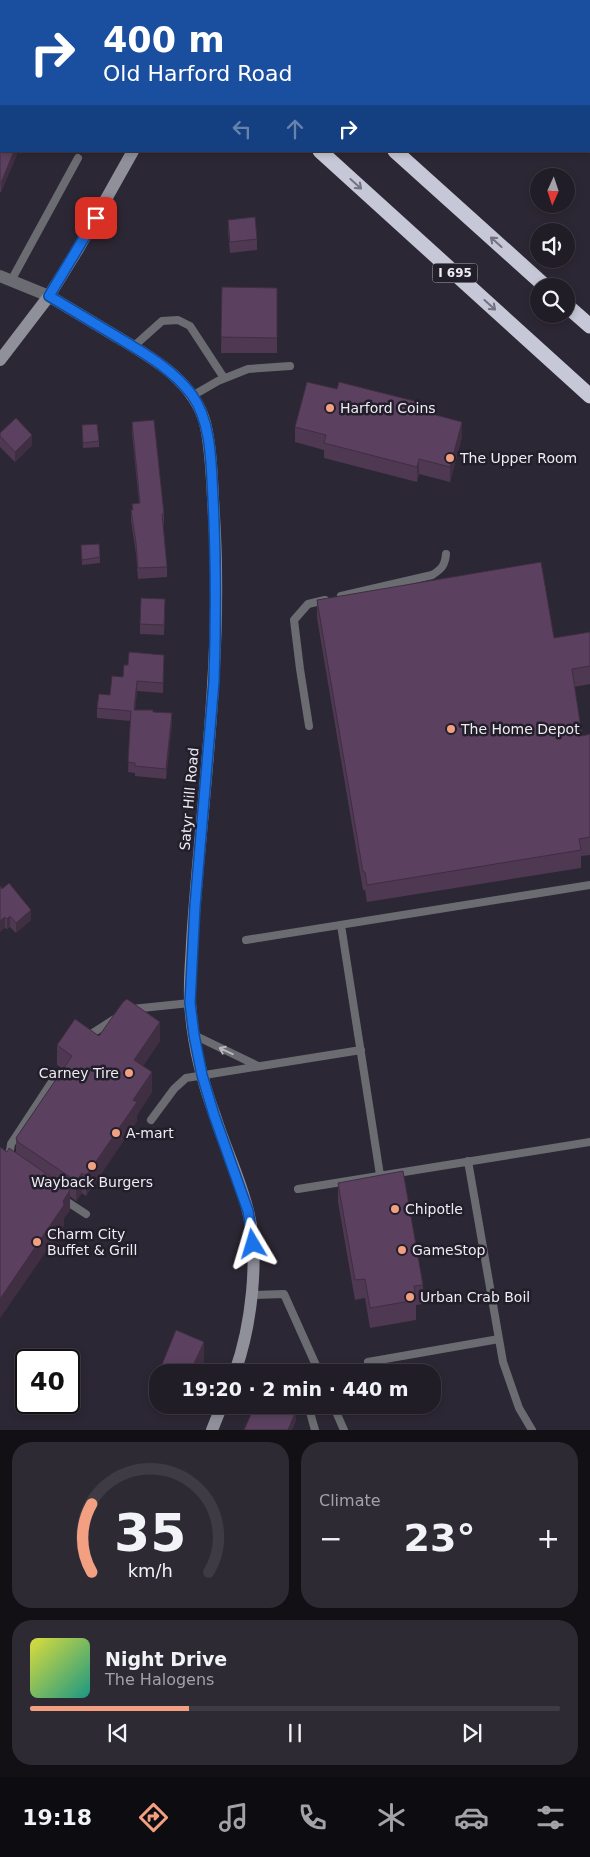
<!DOCTYPE html>
<meta charset="utf-8">
<style>
:root{--surface:#211d27;--page:#2d2a33;--text:#f1f3f6;--muted:#a2a2a7;--line:#3e3b44;--accent:#f39f82}
body{margin:0;font-family:"DejaVu Sans",sans-serif;background:var(--page);color:var(--text);height:100vh;display:flex;flex-direction:column;font-size:19px;white-space:nowrap}
*{box-sizing:border-box;margin:0}
p{font-size:16px;color:var(--muted)}
.icon{flex:none;width:28px;height:28px;fill:none;stroke:currentColor;stroke-width:2;stroke-linecap:round;stroke-linejoin:round}
.map{position:relative;height:1430px;overflow:hidden}
.sheet{display:flex;flex-direction:column;gap:12px;padding:12px;background:#121015;flex:1}
.sheet>*{flex:none}
.guide{position:absolute;left:0px;top:0px;width:590px;height:152px;box-shadow:0 2px 8px #0003,0 0 0 1px var(--line);background:#1a4fa0;color:#fff;overflow:hidden}
.needle{width:32px;rotate:183deg}
.fabs{position:absolute;left:530px;top:168px;display:grid;gap:10px}
.fabs a{display:grid;place-items:center;width:45px;height:45px;border-radius:50%;background:var(--surface);box-shadow:0 2px 8px #0003,0 0 0 1px var(--line);font-size:25px}
.speed{position:absolute;left:15px;top:1349px;display:flex;gap:10px;font-size:25px;font-weight:700;text-align:center}
.speed>*{display:grid;place-content:center;width:65px;height:65px;border-radius:50%;background:var(--surface);box-shadow:0 2px 8px #0003,0 0 0 1px var(--line);line-height:1}
.speed .limit{border:2px solid #111;border-radius:8px;background:#fff;color:#111}
.pin{position:absolute;display:grid;place-items:center;width:42px;height:42px;color:#fff;margin:-21px;border-radius:10px;box-shadow:0 2px 8px #0006}
.me{position:absolute;width:55px;margin:-28px;rotate:353deg;stroke-linejoin:round;filter:drop-shadow(0 0 4px #0008)}
.turn{display:flex;align-items:center;gap:18px;height:105px;padding:0 20px;font-size:22px}
.turn .icon{width:65px;height:65px;stroke-width:2.5}
.turn b{display:block;font-size:35px;line-height:42px}
.lanes{display:flex;align-items:center;height:48px;padding:0 20px;background:#0003;justify-content:center;gap:25px;direction:ltr}
.lanes .off{opacity:.35}
.big{font-size:38px;font-weight:800;line-height:1.1}
.sheet .tile{flex:1;display:flex;flex-direction:column;justify-content:center;gap:8px;min-width:0;padding:0 18px;border-radius:20px;background:var(--page)}
.sheet .dial{align-items:center;gap:0}
.dial svg{height:130px;overflow:visible;fill:none;stroke:var(--line);stroke-width:7;stroke-linecap:round;text-anchor:middle}
.dial text{fill:var(--text);stroke:none}
.song{display:flex;align-items:center;gap:15px}
.cover{width:60px;height:60px;border-radius:8px;background:linear-gradient(135deg,hsl(60 70% 55%),hsl(170 70% 35%))}
.played{height:5px;border-radius:2px;background:linear-gradient(90deg,var(--accent) 30%,var(--line) 30%)}
.keys{display:flex;justify-content:space-around;direction:ltr}
.heat{display:flex;justify-content:space-between;align-items:center;font-size:28px;direction:ltr}
.sheet .tiles{flex:1;display:grid;gap:12px;grid-template-columns:1fr 1fr}
.tile:last-child{grid-column:span 2}
.trip{position:absolute;left:149px;top:1364px;width:292px;height:50px;border-radius:20px;background:var(--surface);box-shadow:0 2px 8px #0003,0 0 0 1px var(--line);font-weight:800;line-height:50px;text-align:center}
.tabs{display:flex;height:80px;justify-content:space-around;align-items:center;background:#0d0c10;color:var(--muted)}
.tabs .icon{width:35px;height:35px}
.tabs .current{color:var(--accent)}
.tabs b{font-size:22px;color:var(--text)}
.map>svg:first-child{display:block}
</style>
<div class="map">
<svg width="590" height="1430" viewBox="0 0 590 1430">
<defs>
<pattern id="park-tufts" width="24" height="20" patternUnits="userSpaceOnUse" patternTransform="scale(1.25)"><rect width="24" height="20" fill="#48293d"/><path d="M3 7l-1-3M5 7V3M7 7l1-3M15 17l-1-3M17 17v-4M19 17l1-3" fill="none" stroke="#63485a"/></pattern>
</defs>
<rect width="100%" height="100%" fill="#2c2734"/>
<path fill="url(#park-tufts)" d="M0 0 89 1H1V101Z"/>
<g fill="none" stroke-linecap="round" stroke-linejoin="round">
<path stroke="#6b6c72" stroke-width="8" d="M12 279 78 158
M133 347 162 321 178 320 190 326 224 378
M192 396 218 381 248 369 290 366
M341 596 432 575C442 569 445 565 446 554
M309 726 300 669 294 620 308 604 325 600
M341 925 380 1175
M246 940 590 885
M132 1009 190 1003
M91 1034 116 1018
M194 1035 258 1066
M151 1120 174 1089 186 1078 361 1050
M9 1157 11 1144 57 1074
M468 1161 503 1362 519 1408 532 1430
M298 1189 590 1142
M63 1199 86 1214
M251 1295 284 1294 319 1372
M368 1362 499 1339
M292 1405 310 1412
M308 1405 315 1430
M333 1405 344 1430"/>
<path stroke="#6b6c72" stroke-width="12" d="M0 276 49 296"/>
<path stroke="#90909b" stroke-width="12" d="M214 1 215 0
M49 296C71 309 92 322 114 335 150 357 193 379 205 423 212 450 212 487 214 516 221 626 210 735 200 844 197 877 194 910 192 943 191 967 188 991 191 1014 194 1049 203 1083 215 1116 225 1148 240 1178 248 1211 260 1258 251 1327 235 1372
M0 360 49 296 78 249 133 151
M212 1430 222 1405"/>
<path stroke="#c6c7d7" stroke-width="15" d="M152 0 154 1
M227 0 228 1
M320 151 590 396
M395 151 545 286
M566 305 590 326"/>
</g>
<path fill="#4e3852" d="M505 0H521V1H505Z
M572 0H590V11L589 10V1H572Z
M0 107 1 151H22L21 154 18 152 1 192H0Z
M228 220 257 239V250L230 253 228 230Z
M222 287 277 288V353H221Z
M434 415 462 437 450 482 419 474 417 482 324 458V450L295 442V427Z
M132 422 164 514V524L163 525 167 567V577L138 579 136 554 131 521V510H132V504L139 503 132 433Z
M82 425 99 441V447L83 448Z
M0 433 32 445 15 462 0 447Z
M81 545 100 557V563L82 565Z
M317 600 554 638 590 632V684L574 687 582 736 590 734V855L581 856V868L367 902 365 890H363L317 618Z
M165 609 164 635 140 634V624Z
M164 655 163 693 137 691 135 710 153 712 172 723 166 779 135 776V773L128 772 130 721 97 718V708L110 695 123 677Z
M0 886 31 920 16 933 10 927 7 929 5 928Z
M99 1036 160 1041 143 1066 152 1092 137 1115V1121L86 1196 82 1193 76 1201 70 1196V1210L64 1218V1225L0 1318V1147L7 1152 16 1153V1138L63 1069 57 1065V1045Z
M338 1183 423 1285V1304L416 1305V1320L370 1328 365 1298 355 1300 338 1202Z
M204 1361 199 1372H161V1367Z"/>
<path fill="#402e42" d="M14 151H18V152L1 192V183Z
M462 422V437L450 482V467Z
M32 435V445L15 462V452Z
M419 459V474L417 482V467Z
M137 681V691L134 720V710Z
M172 713V723L166 779V769Z
M31 910V920L16 933V923Z
M10 916V927L7 929V919Z
M5 917V928L0 932V921Z
M160 1022V1041L134 1079V1060Z
M152 1072V1092L137 1115V1121L86 1196V1176L133 1100Z
M82 1173V1193L76 1201V1181Z
M70 1190V1210L64 1218V1225L0 1318V1299Z
M204 1342V1361L199 1372H190Z
M296 1411V1421L292 1430H288Z"/>
<path fill="#5b415f" stroke="#402e42" d="M371 0H439V1H417V0L371 1Z
M0 107H1V151H14L1 183 0 182Z
M255 217 257 239 230 242 228 220Z
M222 287 277 288V338L221 337Z
M307 382 337 389 339 382 434 406 432 414 462 422 450 467 419 459 417 467 324 443 326 435 295 427Z
M16 418 32 435 15 452 0 436V433Z
M154 420 164 514H162L167 567 138 568 136 543 131 510H133L132 504 140 503 132 422Z
M97 424 99 441 83 443 82 425Z
M99 544 100 557 82 560 81 545Z
M541 562 554 638 590 632V666L572 669 582 736 590 734V837L579 839 581 850 367 885 365 872H363L317 600Z
M141 598 165 599 164 625 140 624Z
M129 652 164 655 163 683 137 681 134 710H153V712L172 713 166 769 135 766V763L128 762 131 711 97 708 99 694 110 695 112 676 123 677 124 665H128Z
M9 883 31 910 16 923 10 916 7 919 5 917 0 921V886L2 889Z
M127 999 160 1022 134 1060 152 1072 133 1100 137 1102 86 1176 82 1173 76 1181 18 1142 16 1138 72 1056 57 1045 75 1019 99 1036 123 1002Z
M0 1147 7 1152 9 1148 70 1190 63 1201 64 1205 0 1299Z
M403 1171 423 1285 414 1286 416 1300 370 1308 365 1279 355 1280 338 1183Z
M176 1330 204 1342 190 1372H174L161 1367Z
M272 1367 285 1372H270Z
M255 1405H282L296 1411 288 1430H244Z"/>
<defs><path id="oneway-shaft" d="M-6 0H5M1.5-3L5.5 0L1.5 3" fill="none" stroke-width="1.6" stroke-linecap="round" stroke-linejoin="round" transform="scale(1.25)"/></defs>
<g stroke="#747280">
<use href="#oneway-shaft" transform="translate(356 184) rotate(42)"/>
<use href="#oneway-shaft" transform="translate(496 242) rotate(-138)"/>
<use href="#oneway-shaft" transform="translate(490 305) rotate(42)"/>
</g>
<use stroke="#bab8bf" href="#oneway-shaft" transform="translate(226 1051) rotate(-155)"/>
<g fill="none" stroke-linecap="round" stroke-linejoin="round">
<defs>
<path id="route" d="M96 218 49 296C71 309 92 322 114 335 142 352 172 368 192 395 212 423 211 465 213 499 216 560 216 620 214 681L195 906 190 1003 194 1035 202 1075 214 1115 248 1211 253 1244"/>
</defs>
<use href="#route" stroke="#114b97" stroke-width="12"/>
<use href="#route" stroke="#1a73e8" stroke-width="9"/>
</g>
<g fill="#f39f82" stroke="#221e2a" stroke-width="2">
<circle cx="330" cy="408" r="5"/>
<circle cx="450" cy="458" r="5"/>
<circle cx="451" cy="729" r="5"/>
<circle cx="129" cy="1073" r="5"/>
<circle cx="116" cy="1133" r="5"/>
<circle cx="92" cy="1166" r="5"/>
<circle cx="395" cy="1209" r="5"/>
<circle cx="37" cy="1242" r="5"/>
<circle cx="402" cy="1250" r="5"/>
<circle cx="410" cy="1297" r="5"/>
</g>
<g text-anchor="middle" dominant-baseline="central" stroke-width="5" stroke-linejoin="round" paint-order="stroke">
<rect fill="#221e2a" stroke="#b1aeb7" stroke-width="1" x="432.5" y="263.5" width="45" height="19" rx="4"/>
<g font-size="12" font-weight="bold" fill="#eeebf3">
<text x="455" y="273">I 695</text>
</g>
<g font-size="14" fill="#eeebf3" stroke="#221e2a" text-anchor="start">
<text x="340" y="408">Harford Coins</text>
<text x="460" y="458">The Upper Room</text>
<text x="461" y="729">The Home Depot</text>
<text x="119" y="1073" text-anchor="end">Carney Tire</text>
<text x="126" y="1133">A-mart</text>
<text x="92" y="1182" text-anchor="middle">Wayback Burgers</text>
<text x="405" y="1209">Chipotle</text>
<text x="47" y="1234">Charm City<tspan x="47" dy="16">Buffet &amp; Grill</tspan></text>
<text x="412" y="1250">GameStop</text>
<text x="420" y="1297">Urban Crab Boil</text>
</g>
<g font-size="14" fill="#eeebf3" stroke="#221e2a">
<text transform="translate(189 799) rotate(-85)">Satyr Hill Road</text>
</g>
</g>
</svg>
<div class="fabs">
<a><svg class="needle" viewBox="-14 -14 28 28"><path d="M0-13l5 13h-10z" fill="#e53935"/><path d="M0 13l5-13h-10z" fill="#a2a2a7"/></svg></a>
<a><svg class="icon" aria-label="sound" viewBox="0 0 24 24"><path d="M4 9h4l5-4v14l-5-4H4zM17 9q2 3 0 6"/></svg></a>
<a><svg class="icon" aria-label="search" viewBox="0 0 24 24"><circle cx="10" cy="10" r="6"/><path d="M15 15l6 6"/></svg></a>
</div>
<div class="speed"><div class="limit">40</div></div>
<div class="pin" style="left:96px;top:218px;background:#d93025"><svg class="icon" aria-label="arrive" viewBox="0 0 24 24"><path d="M6 21V4h12l-3 4 3 4H6"/></svg></div>
<svg class="me" style="left:253px;top:1244px" viewBox="-20 -20 40 40"><path d="M0-17L14 15 0 8-14 15z" fill="#1a73e8" stroke="#fff" stroke-width="4"/></svg>
<div class="trip">19:20 · 2 min · 440 m</div>
<div class="guide">
<div class="turn"><svg class="icon" aria-label="right" viewBox="0 0 24 24"><path d="M7 20v-9h11M14 6l5 5-5 5"/></svg><div><b>400 m</b>Old Harford Road</div></div>
<div class="lanes"><svg class="icon off" aria-label="left" viewBox="0 0 24 24"><path d="M17 20v-9H6M10 6l-5 5 5 5"/></svg><svg class="icon off" aria-label="ahead" viewBox="0 0 24 24"><path d="M12 20V5M6 11l6-6 6 6"/></svg><svg class="icon" aria-label="right" viewBox="0 0 24 24"><path d="M7 20v-9h11M14 6l5 5-5 5"/></svg></div>
</div>
</div>
<section class="sheet">
<div class="tiles">
<div class="tile dial"><svg viewBox="0 0 100 80">
<path d="M14 69A42 42 0 1 1 86 69"/>
<path d="M14 69A42 42 0 0 1 14 27" stroke="#f39f82"/>
<text x="50" y="56" font-size="32" font-weight="700">35</text>
<text x="50" y="72" font-size="11">km/h</text>
</svg></div>
<div class="tile"><p>Climate</p>
<div class="heat"><a>−</a><b class="big">23°</b><a>+</a></div>
</div>
<div class="tile">
<div class="song"><i class="cover"></i><div><b>Night Drive</b><p>The Halogens</p></div></div>
<div class="played"></div>
<div class="keys"><svg class="icon" aria-label="previous" viewBox="0 0 24 24"><path d="M18 5L8 12l10 7zM5 5v14"/></svg><svg class="icon" aria-label="pause" viewBox="0 0 24 24"><path d="M8 5v14M16 5v14"/></svg><svg class="icon" aria-label="next" viewBox="0 0 24 24"><path d="M6 5l10 7-10 7zM19 5v14"/></svg></div>
</div>
</div>
</section>
<nav class="tabs">
<b>19:18</b>
<svg class="icon current" aria-label="directions" viewBox="0 0 24 24"><path d="M12 3l9 9-9 9-9-9zM9 14v-3h6M13 9l2 2-2 2"/></svg>
<svg class="icon" aria-label="music" viewBox="0 0 24 24"><path d="M9 18V5l10-2v13"/><circle cx="6" cy="18" r="3"/><circle cx="16" cy="16" r="3"/></svg>
<svg class="icon" aria-label="phone" viewBox="0 0 24 24"><path d="M5 4h4l2 5-3 2q2 4 5 5l2-3 5 2v4C11 20 4 13 5 4z"/></svg>
<svg class="icon" aria-label="climate" viewBox="0 0 24 24"><path d="M12 3v18M4 7l16 10M4 17L20 7"/></svg>
<svg class="icon" aria-label="car" viewBox="0 0 24 24"><path d="M5 17H2v-5l4-1 3-4h7l3 4 3 1v5h-3M9 17h6M6 11h13"/><circle cx="7" cy="17" r="2"/><circle cx="17" cy="17" r="2"/></svg>
<svg class="icon" aria-label="filters" viewBox="0 0 24 24"><path d="M4 7h16M4 17h16"/><circle cx="9" cy="7" r="2"/><circle cx="15" cy="17" r="2"/></svg>
</nav>
